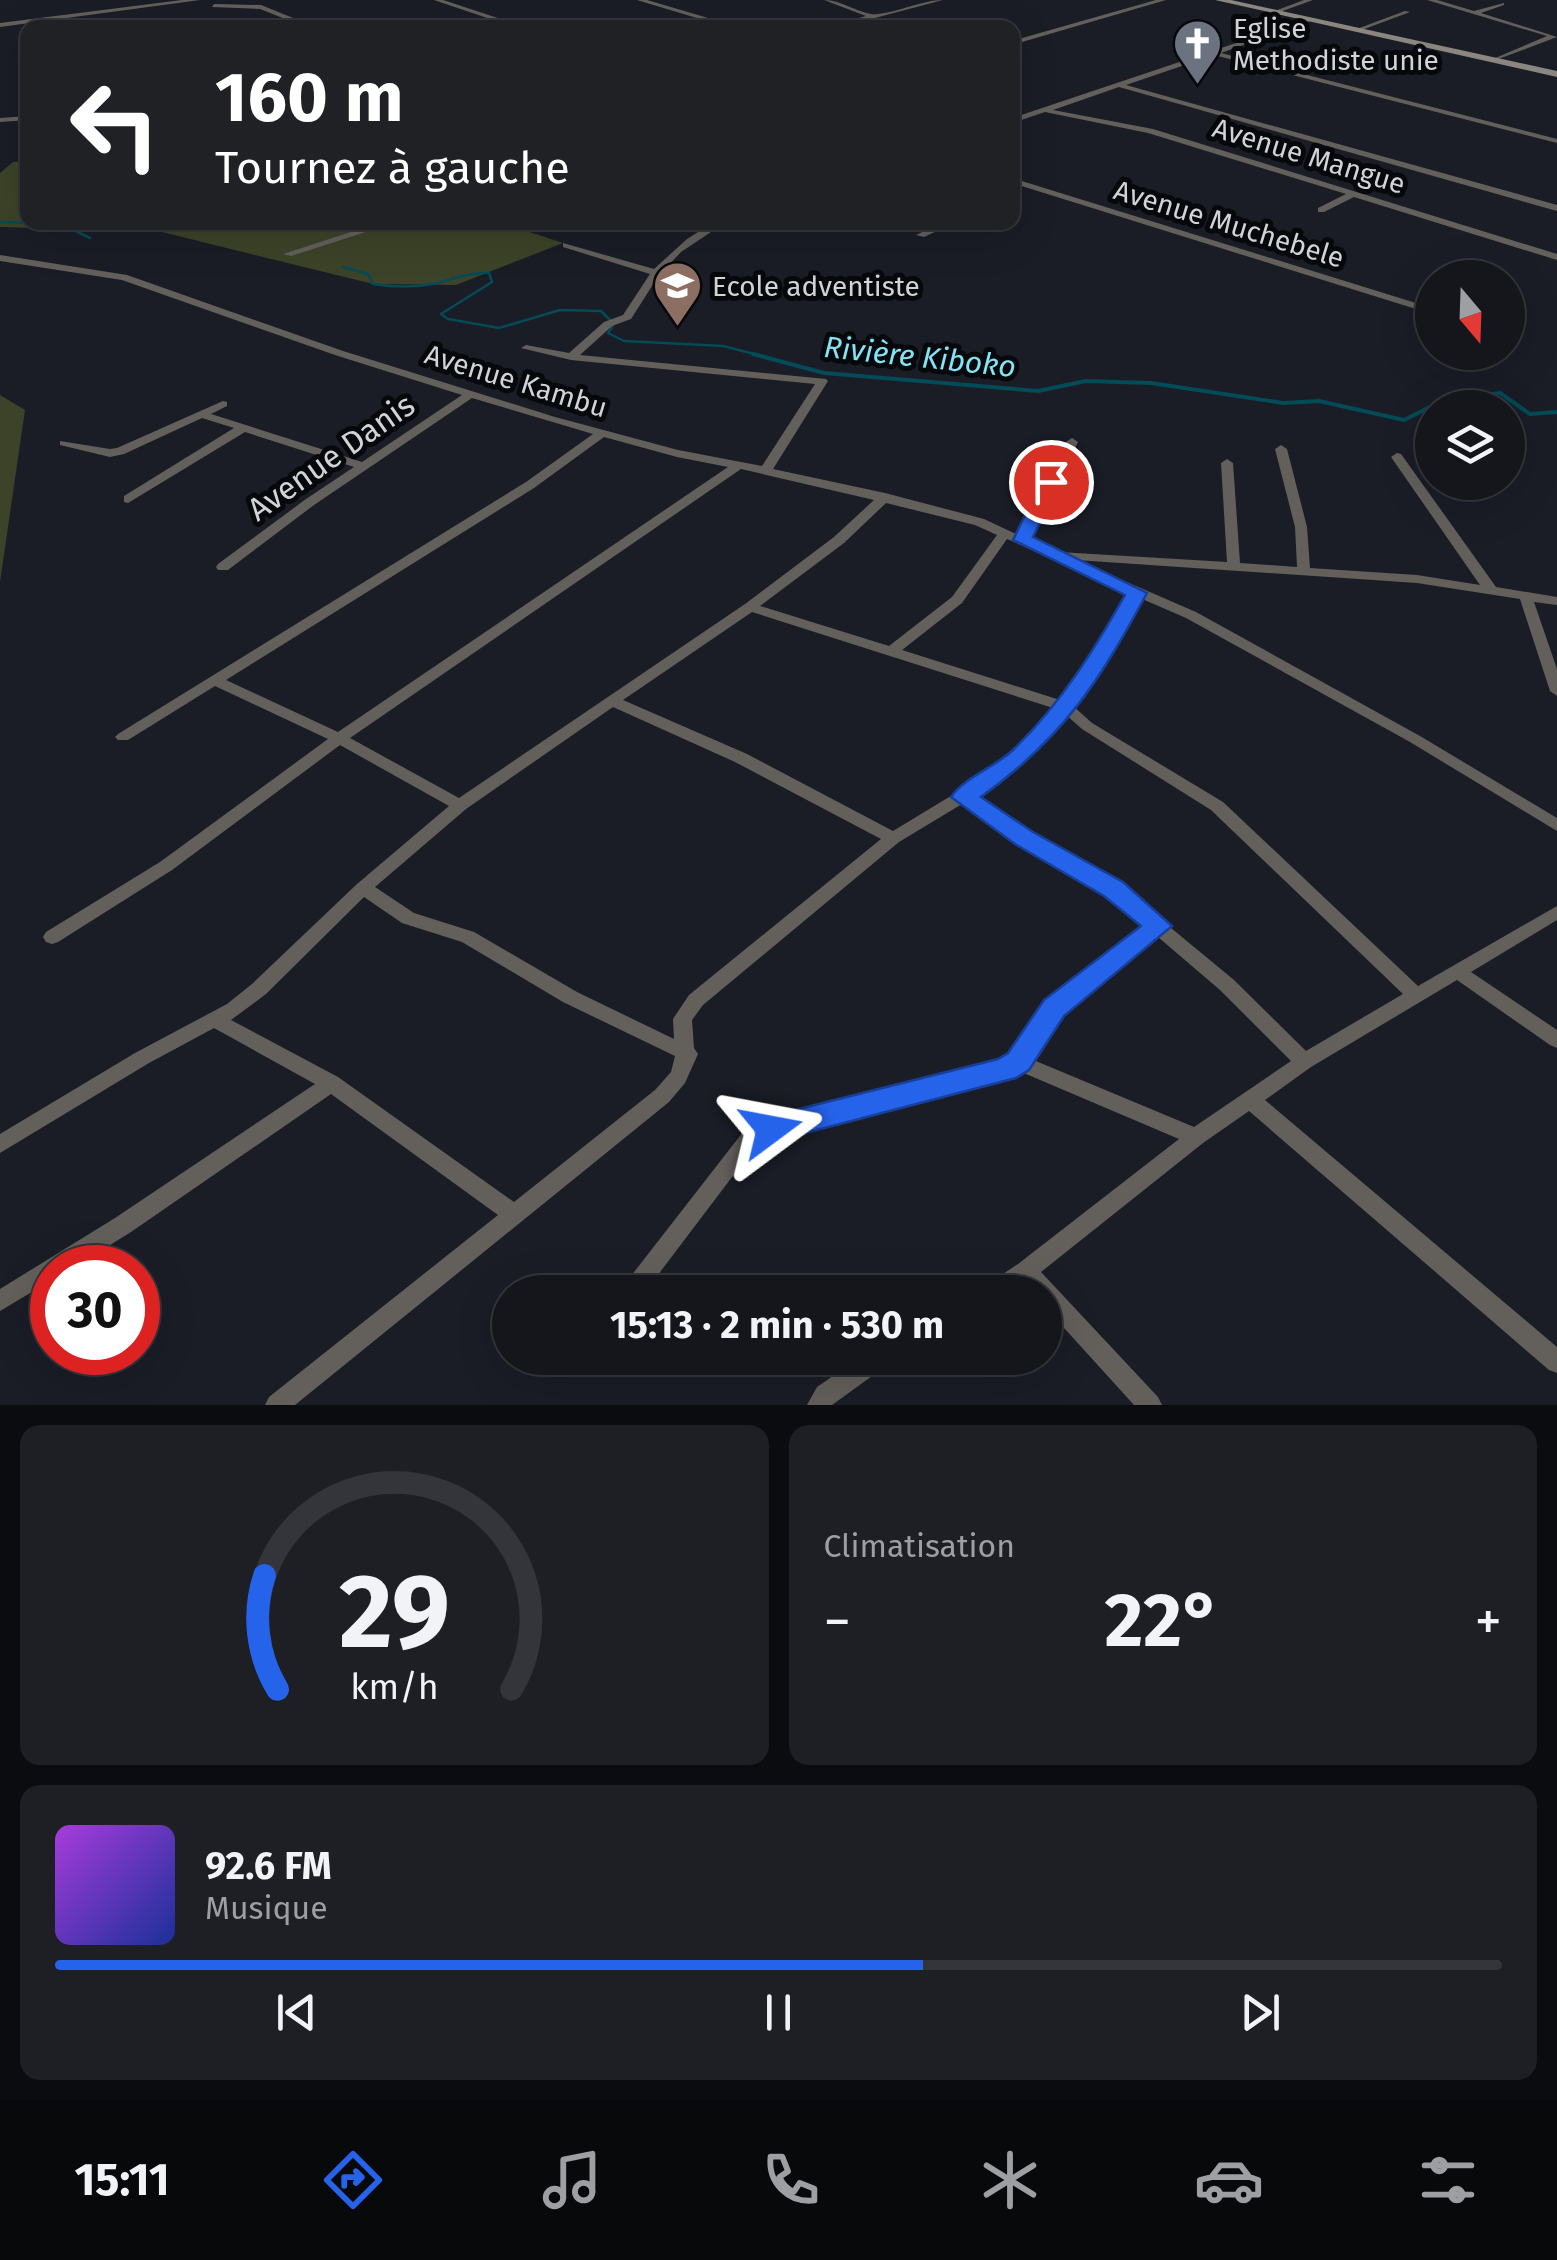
<!DOCTYPE html>
<html lang="fr">
<meta charset="utf-8">
<style>
:root{--surface:#14161c;--page:#1d1f25;--text:#f1f3f6;--muted:#9d9fa3;--line:#33353b;--accent:#2563eb}
body{margin:0;font-family:"Fira Sans",sans-serif;background:var(--page);color:var(--text);height:100vh;display:flex;flex-direction:column;font-size:38px;white-space:nowrap}
*{box-sizing:border-box;margin:0}
p{font-size:32px;color:var(--muted)}
.icon{flex:none;width:55px;height:55px;fill:none;stroke:currentColor;stroke-width:2;stroke-linecap:round;stroke-linejoin:round}
.map{position:relative;height:1405px;overflow:hidden}
.sheet{display:flex;flex-direction:column;gap:20px;padding:20px;background:#0b0c0f;flex:1}
.sheet>*{flex:none}
.guide{position:absolute;left:20px;top:20px;width:1000px;height:210px;border-radius:20px;box-shadow:0 10px 40px #0002,0 0 0 2px var(--line);background:#202124;color:#fff;overflow:hidden}
.needle{width:65px;rotate:161deg}
.fabs{position:absolute;left:1415px;top:260px;display:grid;gap:20px}
.fabs a{display:grid;place-items:center;width:110px;height:110px;border-radius:50%;background:var(--surface);box-shadow:0 10px 40px #0002,0 0 0 2px var(--line);font-size:50px}
.speed{position:absolute;left:30px;top:1245px;display:flex;gap:20px;font-size:50px;font-weight:700;text-align:center}
.speed>*{display:grid;place-content:center;width:130px;height:130px;border-radius:50%;background:var(--surface);box-shadow:0 10px 40px #0002,0 0 0 2px var(--line);line-height:1}
.speed .limit{border:15px solid #d22;background:#fff;color:#111}
.pin{position:absolute;display:grid;place-items:center;width:85px;height:85px;color:#fff;margin:-42px;border:5px solid #fff;border-radius:50%;box-shadow:0 2px 10px #0007}
.me{position:absolute;width:110px;margin:-55px;rotate:77deg;stroke-linejoin:round;filter:drop-shadow(0 0 8px #0008)}
.turn{display:flex;align-items:center;gap:35px;height:210px;padding:0 30px;font-size:45px}
.turn .icon{width:130px;height:130px;stroke-width:2.5}
.turn b{display:block;font-size:70px;line-height:85px}
.big{font-size:75px;font-weight:700;line-height:1.1}
.sheet .widget{flex:1;display:flex;flex-direction:column;justify-content:center;gap:15px;min-width:0;padding:0 35px;border-radius:20px;background:var(--page)}
.sheet .dial{align-items:center;gap:0}
.dial svg{height:260px;overflow:visible;fill:none;stroke:var(--line);stroke-width:7;stroke-linecap:round;text-anchor:middle}
.dial text{fill:var(--text);stroke:none}
.song{display:flex;align-items:center;gap:30px}
.cover{width:120px;height:120px;border-radius:15px;background:linear-gradient(135deg,hsl(280 70% 55%),hsl(230 70% 35%))}
.played{height:10px;border-radius:5px;background:linear-gradient(90deg,var(--accent) 60%,var(--line) 60%)}
.keys{display:flex;justify-content:space-around;direction:ltr}
.heat{display:flex;justify-content:space-between;align-items:center;font-size:55px;direction:ltr}
.sheet .tiles{flex:1;display:grid;gap:20px;grid-template-columns:1fr 1fr}
.widget:last-child{grid-column:span 2}
.trip{position:absolute;left:492px;top:1275px;width:570px;height:100px;border-radius:50px;background:var(--surface);box-shadow:0 10px 40px #0002,0 0 0 2px var(--line);font-weight:700;line-height:100px;text-align:center}
.dock{display:flex;height:160px;justify-content:space-around;align-items:center;background:#08090b;color:var(--muted)}
.dock .icon{width:70px;height:70px}
.dock .active{color:var(--accent)}
.dock b{font-size:45px;color:var(--text)}
.map>svg:first-child{display:block}
</style>
<div class="map">
<svg width="1557" height="1405" viewBox="0 0 1557 1405">
<rect width="100%" height="100%" fill="#1a1d26"/>
<path fill="#3c4328" d="M27 161 28 222H499L563 243 456 285 373 284 158 231 0 227V173L13 162Z
M0 395 25 410 0 582Z"/>
<g fill="none" stroke-linecap="round" stroke-linejoin="round">
<path stroke="#034b56" stroke-width="2.5" d="M0 222 61 224 90 238
M343 267 368 274 373 284C392 287 412 288 432 284 452 280 468 272 489 273L492 282 441 314 448 319 499 328 560 310 601 311 614 324 608 333 624 341 723 346 762 356"/>
<path stroke="#034b56" stroke-width="4" d="M753 354 824 373 1038 391 1086 381 1151 383 1283 403 1319 401 1404 420 1444 400 1500 393 1530 414 1557 412"/>
<path fill="#63605c" fill-rule="evenodd" d="M182 0H200L0 27V23Z
M434 0H443L528 28H517Z
M637 0H647L742 28H730Z
M824 0C841 0 854 11 871 14 889 16 921 0 943 0L837 28H824L866 16Z
M1156 0H1166L1012 45V41Z
M1304 0H1313L1277 13 1272 12Z
M1427 0H1437L1474 11 1504 3V5L1481 13 1557 37 1493 61V59L1547 36Z
M214 4 261 5 318 28H308L260 9 212 7Z
M1405 11 1410 12 1359 31 1354 30Z
M213 18 215 21 197 28H186Z
M1308 19 1313 20 1221 53 1557 139V143L1214 55 1126 85 1557 205V211L1119 87 1053 110 1153 129 1557 254V260L1354 197 1324 212H1318V208L1346 194 1148 133 1045 112 1012 123V118Z
M28 116V120L0 122V118Z
M1012 178 1432 308V314L1012 183Z
M382 222H397L291 256 283 254Z
M714 222H726L681 252 659 275 631 319 612 326 580 355 826 379 828 381 773 469 885 493 984 519 1018 535 1066 442 1072 438 1078 442 1029 539 1059 552 1227 562 1221 463 1227 459 1233 463 1240 563 1297 567 1295 527 1275 449 1281 445 1287 449 1307 527 1310 568 1417 575 1480 585 1391 457 1397 453 1401 454 1496 587 1557 597V605L1534 602 1557 669V696L1550 691 1520 599 1417 583 1076 560 1196 612 1420 736 1557 818V831L1410 742 1186 618 1140 598 1103 667 1072 705 1092 723 1223 802 1418 986 1557 906V920L1471 972 1557 1030V1048L1550 1045 1457 980 1311 1067 1265 1100 1557 1347V1373L1549 1370 1249 1111 1203 1143 1041 1272 1158 1397 1162 1405H1134L1045 1307V1292H1031L1024 1284 1012 1292H983L986 1285 1018 1264 1179 1139 1019 1071 1006 1077 775 1137 757 1144 645 1292H621L624 1285 743 1132 771 1121 1001 1062 1011 1057 1047 1003 1146 927 1107 893 1018 842 962 804 899 842 703 1005 692 1020 694 1048 698 1054 685 1083 669 1102 295 1405H265L269 1397 498 1215 331 1094 131 1232 73 1268H52V1280L0 1311V1289L115 1218 315 1084 214 1028 149 1063 0 1153V1134L135 1053 227 1004 252 984 357 884 449 806 340 745 172 870 58 942 52 944 46 942 43 937 46 932 160 862 328 739 215 686 128 740H118L115 737 118 734 526 482 593 434 472 398 314 505 228 570H218L216 567 218 564 306 499 354 467 245 432 128 503 124 502V496L234 428 202 418 124 454 110 457 60 445V441L110 449 117 448 223 401 227 402V406L211 414 362 462 462 395 335 355 122 280 0 261V255L127 275 343 351 555 417 678 450 762 466 815 384 571 360 521 348 526 345 569 353 604 322 623 315 650 274 563 247V243L654 269 687 239ZM604 437 677 457 728 467 338 732 226 680 534 488ZM741 469 874 500 834 537 745 604 459 798 350 738ZM886 503 975 525 997 535 952 597 889 646 760 606 844 543ZM1007 539 1129 593 1090 665 1060 700 902 650 962 603ZM752 612 1053 708 1013 754 992 771 893 831 747 754 623 700ZM613 707 735 762 881 839 689 995 673 1019 674 1039 577 992 474 932 414 913 375 887 466 809ZM1065 714 1082 729 1211 810 1403 994 1306 1051 1234 980 1119 885 1030 834 974 796 1004 779 1025 762ZM364 897 402 923 462 942 563 1002 675 1056 671 1072 655 1090 514 1202 338 1077 231 1020 266 994ZM1158 937 1220 990 1291 1061 1194 1127 1031 1059 1061 1013Z
M943 222H956L924 237 916 235Z
M859 1358H890L886 1366 832 1405H807L817 1387Z"/>
<path fill="#8b867f" fill-rule="evenodd" d="M1215 0H1231L1557 71V77Z"/>
</g>
<path fill="#2563eb" stroke="#184099" stroke-width="2.5" d="M1051 476 1060 482 1033 537 1147 593C1099 682 1064 737 981 797L1033 832 1123 882 1172 926 1064 1016 1029 1070 1016 1078 771 1142 760 1138 755 1129 760 1120 771 1116 998 1059 1008 1053 1044 1000 1141 926 1104 896 1015 844 951 797C966 776 996 767 1014 749 1061 703 1093 652 1125 595L1013 540 1041 482Z"/>
<defs>
<symbol id="church-pin" viewBox="-11 -11 22 30"><path d="M0 17L-7.5 6A9.5 9.5 0 1 1 7.5 6Z" fill="#6b7280" stroke="#06080b"/><path d="M-1.2-6h2.4v3.5h3.3v2.4h-3.3V6h-2.4V-.1h-3.3v-2.4h3.3Z" fill="#fff"/></symbol>
<symbol id="school-pin" viewBox="-11 -11 22 30"><path d="M0 17L-7.5 6A9.5 9.5 0 1 1 7.5 6Z" fill="#8d6e63" stroke="#06080b"/><path d="M0-5L7-2L0 1L-7-2ZM-4 1L0 2.5L4 1V4Q0 6-4 4Z" fill="#fff"/></symbol>
</defs>
<g fill-rule="evenodd">
<use href="#church-pin" x="1170" y="16" width="55" height="75"/>
<use href="#school-pin" x="650" y="258" width="55" height="75"/>
</g>
<g text-anchor="middle" dominant-baseline="central" stroke-width="10" stroke-linejoin="round" paint-order="stroke">
<g font-size="28" fill="#d1d3d9" stroke="#06080b" text-anchor="start">
<text x="1233" y="28">Eglise<tspan x="1233" dy="32">Methodiste unie</tspan></text>
<text x="712" y="286">Ecole adventiste</text>
</g>
<g font-size="28" fill="#d1d3d9" stroke="#06080b">
<text transform="translate(1309 156) rotate(17)">Avenue Mangue</text>
<text transform="translate(1229 224) rotate(17)">Avenue Muchebele</text>
<text transform="translate(516 381) rotate(17)">Avenue Kambu</text>
</g>
<g font-size="30" font-style="italic" fill="#83e4f5" stroke="#06080b">
<text transform="translate(920 357) rotate(6)">Rivière Kiboko</text>
</g>
<g font-size="32" fill="#d1d3d9" stroke="#06080b">
<text transform="translate(331 457) rotate(-35)">Avenue Danis</text>
</g>
</g>
</svg>
<div class="fabs">
<a><svg class="needle" viewBox="-14 -14 28 28"><path d="M0-13l5 13h-10z" fill="#e53935"/><path d="M0 13l5-13h-10z" fill="#9d9fa3"/></svg></a>
<a><svg class="icon" aria-label="layers" viewBox="0 0 24 24"><path d="M12 4l9 5-9 5-9-5zM3 14l9 5 9-5"/></svg></a>
</div>
<div class="speed"><div class="limit">30</div></div>
<div class="pin" style="left:1051px;top:482px;background:#d93025"><svg class="icon" aria-label="arrive" viewBox="0 0 24 24"><path d="M6 21V4h12l-3 4 3 4H6"/></svg></div>
<svg class="me" style="left:771px;top:1129px" viewBox="-20 -20 40 40"><path d="M0-17L14 15 0 8-14 15z" fill="#2563eb" stroke="#fff" stroke-width="4"/></svg>
<div class="trip">15:13 · 2 min · 530 m</div>
<div class="guide">
<div class="turn"><svg class="icon" aria-label="left" viewBox="0 0 24 24"><path d="M17 20v-9H6M10 6l-5 5 5 5"/></svg><div><b>160 m</b>Tournez à gauche</div></div>
</div>
</div>
<section class="sheet">
<div class="tiles">
<div class="widget dial"><svg viewBox="0 0 100 80">
<path d="M14 69A42 42 0 1 1 86 69"/>
<path d="M14 69A42 42 0 0 1 10 34" stroke="#2563eb"/>
<text x="50" y="56" font-size="32" font-weight="700">29</text>
<text x="50" y="72" font-size="11">km/h</text>
</svg></div>
<div class="widget"><p>Climatisation</p>
<div class="heat"><a>−</a><b class="big">22°</b><a>+</a></div>
</div>
<div class="widget">
<div class="song"><i class="cover"></i><div><b>92.6 FM</b><p>Musique</p></div></div>
<div class="played"></div>
<div class="keys"><svg class="icon" aria-label="previous" viewBox="0 0 24 24"><path d="M18 5L8 12l10 7zM5 5v14"/></svg><svg class="icon" aria-label="pause" viewBox="0 0 24 24"><path d="M8 5v14M16 5v14"/></svg><svg class="icon" aria-label="next" viewBox="0 0 24 24"><path d="M6 5l10 7-10 7zM19 5v14"/></svg></div>
</div>
</div>
</section>
<nav class="dock">
<b>15:11</b>
<svg class="icon active" aria-label="directions" viewBox="0 0 24 24"><path d="M12 3l9 9-9 9-9-9zM9 14v-3h6M13 9l2 2-2 2"/></svg>
<svg class="icon" aria-label="music" viewBox="0 0 24 24"><path d="M9 18V5l10-2v13"/><circle cx="6" cy="18" r="3"/><circle cx="16" cy="16" r="3"/></svg>
<svg class="icon" aria-label="phone" viewBox="0 0 24 24"><path d="M5 4h4l2 5-3 2q2 4 5 5l2-3 5 2v4C11 20 4 13 5 4z"/></svg>
<svg class="icon" aria-label="climate" viewBox="0 0 24 24"><path d="M12 3v18M4 7l16 10M4 17L20 7"/></svg>
<svg class="icon" aria-label="car" viewBox="0 0 24 24"><path d="M5 17H2v-5l4-1 3-4h7l3 4 3 1v5h-3M9 17h6M6 11h13"/><circle cx="7" cy="17" r="2"/><circle cx="17" cy="17" r="2"/></svg>
<svg class="icon" aria-label="filters" viewBox="0 0 24 24"><path d="M4 7h16M4 17h16"/><circle cx="9" cy="7" r="2"/><circle cx="15" cy="17" r="2"/></svg>
</nav>
